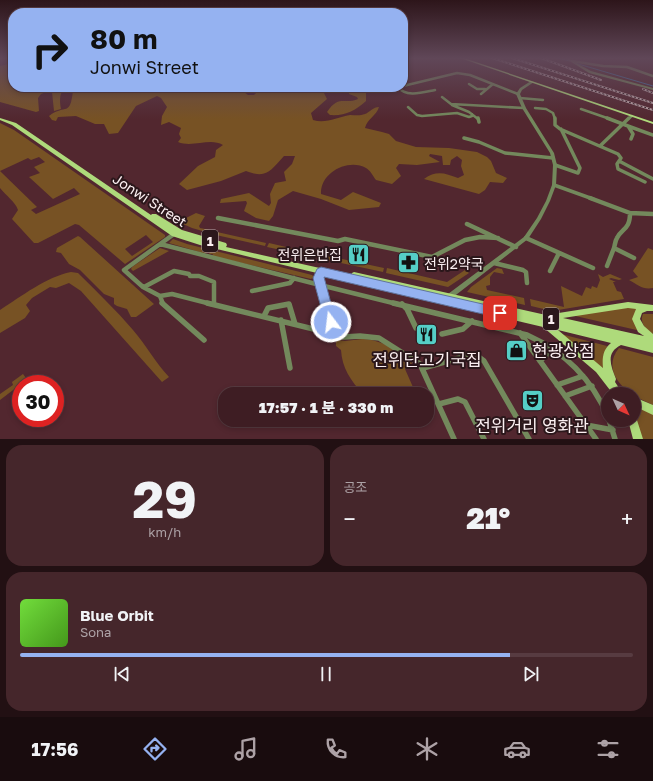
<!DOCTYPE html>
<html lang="ko">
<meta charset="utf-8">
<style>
:root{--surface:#3e1d23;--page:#45262b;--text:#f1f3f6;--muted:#ada2a6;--line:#573b41;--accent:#95b2f1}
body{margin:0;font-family:"Golos Text","Noto Sans KR",sans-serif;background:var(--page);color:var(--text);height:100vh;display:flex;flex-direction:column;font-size:15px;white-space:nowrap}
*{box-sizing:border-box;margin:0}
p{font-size:13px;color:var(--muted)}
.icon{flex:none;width:22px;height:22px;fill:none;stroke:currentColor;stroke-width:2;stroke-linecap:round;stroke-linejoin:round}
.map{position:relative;height:439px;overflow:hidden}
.details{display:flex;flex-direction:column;gap:6px;padding:6px;background:#221013;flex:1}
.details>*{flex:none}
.banner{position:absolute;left:8px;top:8px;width:400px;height:84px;border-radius:16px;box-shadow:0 2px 6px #0003,0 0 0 1px var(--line);background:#95b2f1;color:#111;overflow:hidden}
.needle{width:26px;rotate:134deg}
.tools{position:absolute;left:601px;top:387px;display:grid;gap:8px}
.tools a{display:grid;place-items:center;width:40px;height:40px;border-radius:50%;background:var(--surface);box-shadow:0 2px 6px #0003,0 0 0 1px var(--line);font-size:20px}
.speed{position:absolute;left:12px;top:375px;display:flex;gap:8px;font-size:20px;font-weight:700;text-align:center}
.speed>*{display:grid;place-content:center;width:52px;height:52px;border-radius:50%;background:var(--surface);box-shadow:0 2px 6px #0003,0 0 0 1px var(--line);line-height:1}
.speed .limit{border:6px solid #d22;background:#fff;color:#111}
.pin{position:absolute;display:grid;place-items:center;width:34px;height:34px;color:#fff;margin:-17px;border-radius:8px;box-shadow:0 2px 6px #0006}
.me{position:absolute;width:44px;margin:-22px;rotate:345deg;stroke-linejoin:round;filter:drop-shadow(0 0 3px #0008)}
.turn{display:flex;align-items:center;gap:14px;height:84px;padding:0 16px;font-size:18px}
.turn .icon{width:52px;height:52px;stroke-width:2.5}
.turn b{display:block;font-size:28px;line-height:34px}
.big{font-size:30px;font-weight:800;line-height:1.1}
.details .widget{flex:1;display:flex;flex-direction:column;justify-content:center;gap:6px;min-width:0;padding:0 14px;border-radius:16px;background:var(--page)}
.details .dial{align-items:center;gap:0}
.dial b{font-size:52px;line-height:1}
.song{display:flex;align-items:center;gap:12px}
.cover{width:48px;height:48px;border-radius:6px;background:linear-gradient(135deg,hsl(100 70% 55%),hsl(100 70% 35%))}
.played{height:4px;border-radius:2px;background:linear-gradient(90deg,var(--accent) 80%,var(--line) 80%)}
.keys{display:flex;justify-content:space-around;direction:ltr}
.heat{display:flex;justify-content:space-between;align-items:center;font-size:22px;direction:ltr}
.details .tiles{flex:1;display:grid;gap:6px;grid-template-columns:1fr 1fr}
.widget:last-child{grid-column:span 2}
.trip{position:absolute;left:218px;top:387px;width:216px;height:40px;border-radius:16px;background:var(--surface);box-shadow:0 2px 6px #0003,0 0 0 1px var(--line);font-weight:800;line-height:40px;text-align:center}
.tabs{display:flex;height:64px;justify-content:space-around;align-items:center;background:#190c0e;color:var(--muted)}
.tabs .icon{width:28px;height:28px}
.tabs .selected{color:var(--accent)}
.tabs b{font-size:18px;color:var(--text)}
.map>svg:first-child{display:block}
</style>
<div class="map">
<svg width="653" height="439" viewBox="0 0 653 439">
<rect width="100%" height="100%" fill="#52272f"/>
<path fill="#775224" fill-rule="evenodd" d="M13 63V87H243L244 92 248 95H254L259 90 266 87H324V93L327 99 311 113 313 120C326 124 337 117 350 115 355 115 360 116 365 114 370 112 373 107 379 107 377 115 367 119 365 128L382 132 389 134 396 141 416 147 449 148 477 152 487 157 491 161 496 173 507 178 503 183 490 182 485 190 479 194 424 179C436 170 445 173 458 178L464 175 461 166 462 160 457 156 451 160 450 165H443L442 156 430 154 429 156 440 162 417 165 399 164 396 168 401 176 392 184 376 180C373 176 370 170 366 168 349 158 320 172 321 194L341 200 353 192 381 203 379 207 349 210 321 199 293 191 278 200 273 216 269 221 256 218 244 211 247 203 246 201 220 203 221 199 249 193 269 206 271 203 270 194 275 183 286 181 284 172 292 164 295 156H284C270 171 267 179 246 171L221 181 187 190 179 184 198 166 215 157 216 150 223 145C210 137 193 148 178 142L181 138 179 134 181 128 169 122 161 125 162 116 167 107 161 98 157 96 136 106 118 133 109 134 104 124H95L76 116 58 117 56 121 52 120 49 116C66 103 70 118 73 90 59 84 59 100 61 109L54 111 52 92 57 88 41 94 38 98 39 111 36 112 0 102V66Z
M348 87H366V101C355 111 345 116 330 115L327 112C339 94 345 105 358 99L357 97 349 94V90H352Z
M0 123 14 130 165 235V237L125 264 79 225 75 224 38 243H34L12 219 18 210C15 201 6 196 0 188ZM39 157 45 162 34 167 40 173 29 177 53 199 74 188 80 194 36 214 31 210 37 207 0 171 28 158 31 160ZM146 235 153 242 132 256 125 249Z
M196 213 205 216 199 226 200 228 215 231 213 234 192 228 181 223 182 220Z
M217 232 266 243 265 246 216 235Z
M78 236 80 237 154 304 136 317H131L127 309 117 306 114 304V298L104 294 80 270 69 264 61 253 56 252 57 248Z
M173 239 187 244 312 275 314 277 311 279 212 256 213 254H209L210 252 203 253 169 243Z
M269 243 325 256 324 259 267 247Z
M160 248 169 251 133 271 131 269 132 267Z
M648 248 653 250V288C643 290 638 285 629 280L638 277 633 271Z
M328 256 384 268 383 272 327 260Z
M387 268 447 282 465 270 469 273 448 287 386 273Z
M497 268 502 269 504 274 494 272 490 277V285L486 286 487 290 524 298 525 305 467 292 471 287Z
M71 272 78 273C97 292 116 310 133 330 146 345 155 362 169 377L162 382 81 291 69 283 56 288 50 287 32 298 26 305 30 311 25 318 0 333V310C22 296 46 277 71 272Z
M598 274 603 277 610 274 622 279 619 280 611 278 609 279 616 282H613L617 291 621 292 624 299 552 311 531 306 530 299 564 307 561 286 582 296 586 287 591 289 592 286 597 288 600 280Z
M627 306 637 307C632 319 635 320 641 331L571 315Z
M643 314H653V334C646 330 639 322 643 314Z
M561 334 607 346 603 357 604 369Z
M362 339C383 340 394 349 411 361L412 365 405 369 416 394H363C351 381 342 368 341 350L336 346V342L338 340 345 341Z
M619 348 653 357V405L634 396V394H631C615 382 605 365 619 348Z
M23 374 26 378 25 381 0 400V394L13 385 12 382Z
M634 404 653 413V439H641L634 415Z
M387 420H418L411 425 394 428Z"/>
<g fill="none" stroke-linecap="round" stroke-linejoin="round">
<path stroke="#3f71a3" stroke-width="1" d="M557 58 570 61
M575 63 653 86"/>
<path stroke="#73895c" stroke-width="2.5" d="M572 61 603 66 627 67 653 76
M469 84 477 89H485
M403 86 457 73 470 75 518 94
M398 87C406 98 424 92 435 90
M379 88 384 87
M481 94 493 84
M442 97 451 104 524 108
M520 98 543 100
M452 105 469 112 478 119
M408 107 417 115 422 116 457 113 469 117 472 116V114
M535 108 546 109 553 113 555 119
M581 109 610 119
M628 119 632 116"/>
<path stroke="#73895c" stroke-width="3.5" d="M478 118 479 122
M555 118V125L560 129 618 154 621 158 617 164 618 169 645 182
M607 118 628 126 633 134 631 139
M628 126 653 135
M464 138 479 142 505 153 553 158
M600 146 629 118
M619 161 653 179
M555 165 578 173 580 168 561 129
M554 185 593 199"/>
<path stroke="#73895c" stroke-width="4.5" d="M590 198 630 213 653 214
M630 213C630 230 622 228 617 238 615 241 615 245 614 248L634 258
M218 218 338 241 345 239 432 257 465 240 480 237 498 238
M467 224 516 247
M526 238 593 268
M160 244 320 285 319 278 321 272
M494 263 523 270 526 272 527 283
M607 266 614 248
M550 271 559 253
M144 287 174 271 189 274 190 276H199L214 282V304
M252 291 290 283 294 278
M160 296 172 294 211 304
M163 304 160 296 143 287 124 270 174 234
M325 304 320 285 397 304"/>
<path stroke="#73895c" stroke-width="5.5" d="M162 303 204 340
M207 303 334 334 325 303
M393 303 527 335C565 352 592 379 608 417
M402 304 407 309 416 328
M264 316 268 308 289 304 295 324
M281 320 290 368
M520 333 596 439
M334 334 344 337 360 336 379 338 420 364 454 439
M442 334 463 329 472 321
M540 361 552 349
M423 368 470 355H476L484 361 529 439
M557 385 583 376
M565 396 592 386
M439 404 458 399 465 402 484 439
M609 420 615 439
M586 425 613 430"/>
<path fill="#73895c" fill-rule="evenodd" d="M565 58H567L591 71 653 88V90L589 73Z
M531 81 534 82 522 90 520 94 526 108 554 153 557 165 556 185 550 201 541 219 528 239 452 298 450 299 448 298 447 296 448 294 524 237 537 218 546 201 552 185 553 165 550 153 522 108 516 94 520 88Z"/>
<path fill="#aeda7b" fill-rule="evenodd" d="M460 58H464L653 122V124Z
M0 118 16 123 151 215 152 214H156L182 230 226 243 227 245 226 247 351 275 352 273 354 272 546 315 628 302 653 305V311H647L642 313 640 319 644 326 653 334V353L621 345C605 353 611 366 616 379L615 382 623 394H613L596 372 543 327 200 245 172 236 12 125 0 120ZM628 308 636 309 632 319 638 332 644 336 563 318ZM558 330 611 343C603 349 602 358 603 368Z
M634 397 653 405V415L634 406Z
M634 416 636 417 643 439H633L628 420H634Z"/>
<defs>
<path id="rail" d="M492 58 653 110
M512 58 653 103
M541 58 601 80
M643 89 653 93"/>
</defs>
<use href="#rail" stroke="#bea7ab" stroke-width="2"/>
<use href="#rail" stroke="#2b171b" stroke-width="1" stroke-dasharray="2" stroke-linecap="butt"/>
</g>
<linearGradient id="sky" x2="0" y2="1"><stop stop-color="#2d151a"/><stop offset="0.49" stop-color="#604758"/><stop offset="1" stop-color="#604758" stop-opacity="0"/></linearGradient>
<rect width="653" height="119" fill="url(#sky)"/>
<path fill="#95b2f1" stroke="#61749d" d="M321 267 500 308 504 310 506 313 504 317 500 318 324 277 336 322 335 326 331 328 326 326 325 322 313 278 317 269Z"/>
<defs>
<symbol id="restaurant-square" viewBox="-11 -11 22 22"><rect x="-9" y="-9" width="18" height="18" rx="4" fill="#55cec6" stroke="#2b171b"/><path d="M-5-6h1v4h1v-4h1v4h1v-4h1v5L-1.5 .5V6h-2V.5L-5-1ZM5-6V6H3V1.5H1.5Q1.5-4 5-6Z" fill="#111"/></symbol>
<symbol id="pharmacy-square" viewBox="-11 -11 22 22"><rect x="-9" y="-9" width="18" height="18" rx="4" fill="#55cec6" stroke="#2b171b"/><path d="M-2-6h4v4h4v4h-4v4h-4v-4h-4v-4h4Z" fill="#111"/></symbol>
<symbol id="shop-square" viewBox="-11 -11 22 22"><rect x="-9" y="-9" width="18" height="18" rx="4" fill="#55cec6" stroke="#2b171b"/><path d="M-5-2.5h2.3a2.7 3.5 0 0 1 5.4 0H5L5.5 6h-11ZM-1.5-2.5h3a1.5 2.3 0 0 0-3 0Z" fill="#111"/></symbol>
<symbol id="theatre-square" viewBox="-11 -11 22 22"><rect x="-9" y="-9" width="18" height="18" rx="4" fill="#55cec6" stroke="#2b171b"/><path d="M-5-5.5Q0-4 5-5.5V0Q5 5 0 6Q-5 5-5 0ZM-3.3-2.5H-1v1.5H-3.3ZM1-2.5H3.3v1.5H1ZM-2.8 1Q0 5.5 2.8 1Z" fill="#111"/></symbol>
</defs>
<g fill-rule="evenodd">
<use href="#restaurant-square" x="346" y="242" width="25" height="25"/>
<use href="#pharmacy-square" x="396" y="250" width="25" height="25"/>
<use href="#restaurant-square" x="414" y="322" width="25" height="25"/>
<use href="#shop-square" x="504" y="338" width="25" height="25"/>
<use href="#theatre-square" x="520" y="388" width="25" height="25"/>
</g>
<g text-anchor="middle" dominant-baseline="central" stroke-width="4" stroke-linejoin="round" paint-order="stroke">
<g fill="#2b171b" stroke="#bdaeb1" stroke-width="1">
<rect x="202" y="230" width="16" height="22" rx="3"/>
<rect x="543" y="308" width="16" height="22" rx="3"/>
</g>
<g font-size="13" font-weight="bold" fill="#fbeff1">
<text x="210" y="241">1</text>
<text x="551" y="319">1</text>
</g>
<g font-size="14" fill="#fbeff1" stroke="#2b171b">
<text transform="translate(150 200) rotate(33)">Jonwi Street</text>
</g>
<g font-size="14" fill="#fbeff1" stroke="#2b171b" text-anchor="end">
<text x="342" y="254">전위은반집</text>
<text x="424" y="263" text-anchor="start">전위2약국</text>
</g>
<g font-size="17" fill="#fbeff1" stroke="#2b171b">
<text x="532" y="350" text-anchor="start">현광상점</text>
<text x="427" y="359">전위단고기국집</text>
<text x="532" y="425">전위거리 영화관</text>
</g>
</g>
</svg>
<div class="tools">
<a><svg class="needle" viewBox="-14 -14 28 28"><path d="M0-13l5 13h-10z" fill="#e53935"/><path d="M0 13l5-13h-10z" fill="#ada2a6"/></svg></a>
</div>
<div class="speed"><div class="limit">30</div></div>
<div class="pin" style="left:500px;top:313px;background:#d93025"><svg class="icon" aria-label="arrive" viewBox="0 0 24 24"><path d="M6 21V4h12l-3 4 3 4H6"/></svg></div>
<svg class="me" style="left:331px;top:322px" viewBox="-20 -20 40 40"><circle r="17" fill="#95b2f1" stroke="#fff" stroke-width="3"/><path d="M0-11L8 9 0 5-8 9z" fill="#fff"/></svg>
<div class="trip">17:57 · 1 분 · 330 m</div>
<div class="banner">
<div class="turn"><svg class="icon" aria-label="right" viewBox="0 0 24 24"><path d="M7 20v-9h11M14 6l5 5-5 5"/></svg><div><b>80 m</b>Jonwi Street</div></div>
</div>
</div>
<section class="details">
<div class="tiles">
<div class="widget dial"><b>29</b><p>km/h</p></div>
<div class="widget"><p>공조</p>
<div class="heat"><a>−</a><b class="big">21°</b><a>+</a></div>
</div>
<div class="widget">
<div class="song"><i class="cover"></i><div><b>Blue Orbit</b><p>Sona</p></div></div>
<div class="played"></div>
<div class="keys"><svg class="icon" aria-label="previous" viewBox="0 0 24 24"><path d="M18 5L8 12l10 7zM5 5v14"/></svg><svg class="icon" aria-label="pause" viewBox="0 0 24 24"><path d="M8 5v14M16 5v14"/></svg><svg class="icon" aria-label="next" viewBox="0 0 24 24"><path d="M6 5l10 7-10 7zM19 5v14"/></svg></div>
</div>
</div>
</section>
<nav class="tabs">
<b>17:56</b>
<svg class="icon selected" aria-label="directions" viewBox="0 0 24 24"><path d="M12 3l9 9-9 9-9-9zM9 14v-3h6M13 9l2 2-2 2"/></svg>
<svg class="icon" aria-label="music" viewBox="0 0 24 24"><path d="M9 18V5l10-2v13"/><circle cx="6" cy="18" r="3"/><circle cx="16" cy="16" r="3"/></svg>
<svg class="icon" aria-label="phone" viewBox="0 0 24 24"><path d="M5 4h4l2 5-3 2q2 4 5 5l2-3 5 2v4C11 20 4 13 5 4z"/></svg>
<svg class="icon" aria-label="climate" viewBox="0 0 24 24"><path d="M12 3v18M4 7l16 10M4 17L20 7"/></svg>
<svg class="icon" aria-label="car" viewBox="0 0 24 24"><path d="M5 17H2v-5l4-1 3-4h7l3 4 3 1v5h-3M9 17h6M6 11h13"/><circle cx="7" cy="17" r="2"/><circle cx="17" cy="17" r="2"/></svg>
<svg class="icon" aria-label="filters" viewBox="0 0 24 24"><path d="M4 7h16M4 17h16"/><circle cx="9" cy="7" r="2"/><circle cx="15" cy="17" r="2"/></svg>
</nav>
